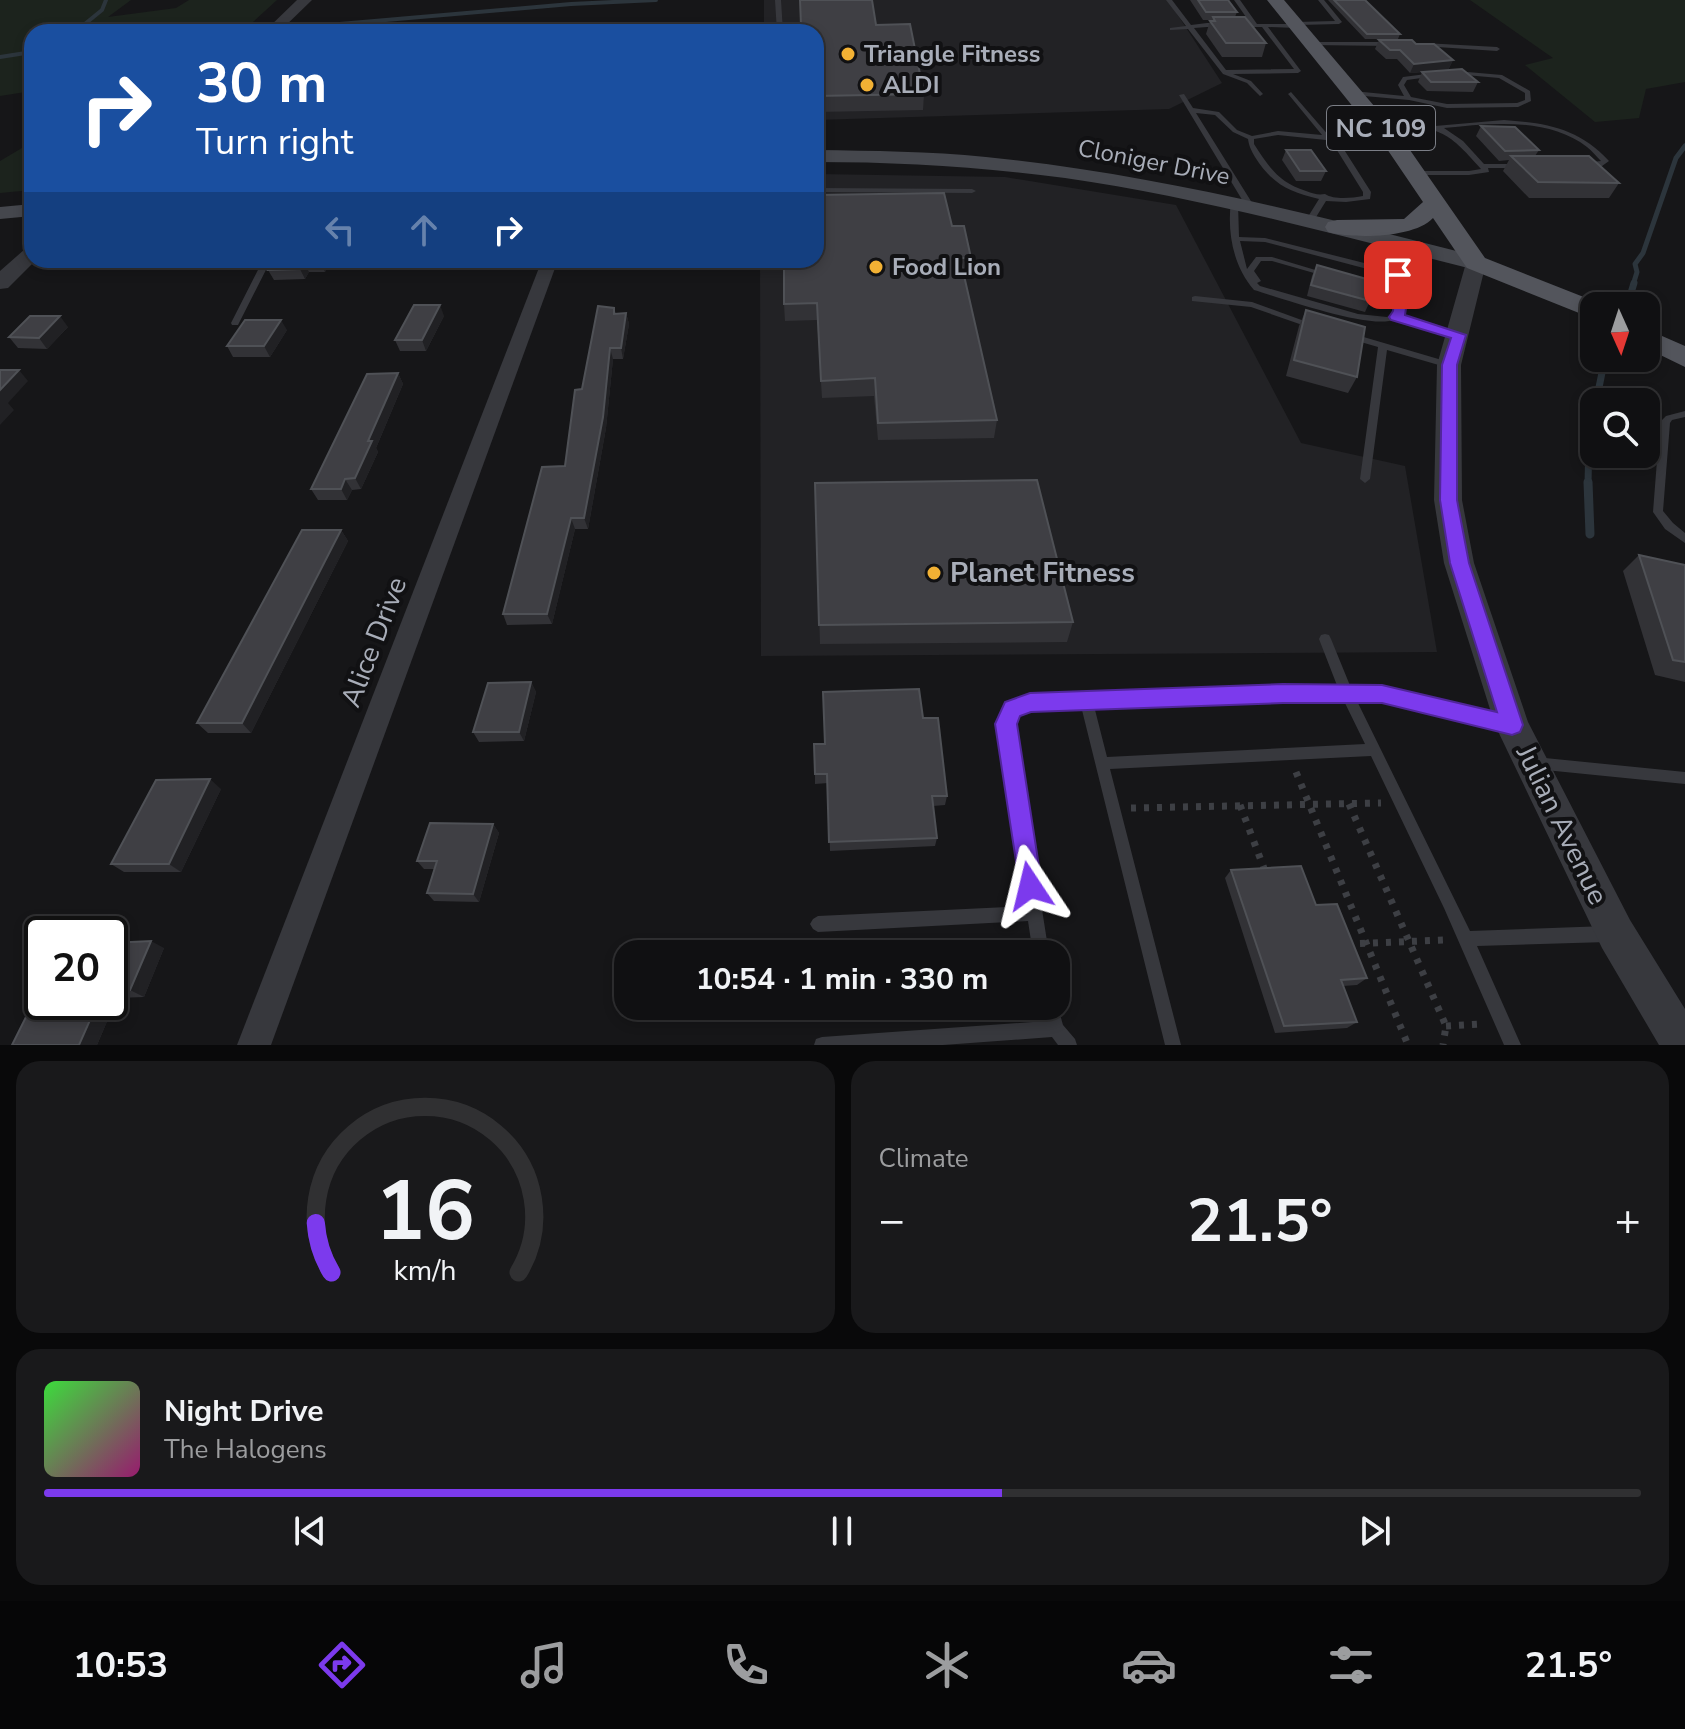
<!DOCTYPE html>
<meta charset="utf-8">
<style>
:root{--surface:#101012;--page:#19191b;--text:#f1f3f6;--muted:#9c9d9f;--line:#303032;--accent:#7c3aed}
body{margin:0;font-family:"Nunito Sans",sans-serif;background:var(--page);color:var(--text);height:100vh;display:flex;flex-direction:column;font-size:30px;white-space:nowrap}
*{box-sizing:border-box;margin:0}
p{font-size:26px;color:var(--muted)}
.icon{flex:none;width:44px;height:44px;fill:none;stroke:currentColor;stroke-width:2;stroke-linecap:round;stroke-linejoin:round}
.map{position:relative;height:1045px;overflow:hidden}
.side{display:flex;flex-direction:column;gap:16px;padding:16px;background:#09090a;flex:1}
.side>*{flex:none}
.guide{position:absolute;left:24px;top:24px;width:800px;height:244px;border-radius:24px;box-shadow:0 4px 12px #0003,0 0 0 2px var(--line);background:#1a4fa0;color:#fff;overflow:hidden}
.needle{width:52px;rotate:177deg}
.fabs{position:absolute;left:1580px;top:292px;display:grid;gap:16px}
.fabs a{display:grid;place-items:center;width:80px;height:80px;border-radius:16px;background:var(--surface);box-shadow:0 4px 12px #0003,0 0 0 2px var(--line);font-size:40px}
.speed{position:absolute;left:24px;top:916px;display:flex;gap:16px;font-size:40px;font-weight:700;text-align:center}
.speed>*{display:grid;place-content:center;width:104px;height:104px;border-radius:50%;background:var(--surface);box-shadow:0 4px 12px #0003,0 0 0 2px var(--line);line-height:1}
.speed .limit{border:4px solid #111;border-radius:12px;background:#fff;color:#111}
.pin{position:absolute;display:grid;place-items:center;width:68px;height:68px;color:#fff;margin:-34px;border-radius:16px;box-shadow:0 4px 12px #0006}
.me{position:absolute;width:88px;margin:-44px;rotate:350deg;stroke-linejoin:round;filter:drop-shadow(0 0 6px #0008)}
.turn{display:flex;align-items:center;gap:28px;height:168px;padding:0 40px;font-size:36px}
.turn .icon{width:104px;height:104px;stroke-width:2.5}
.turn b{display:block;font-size:56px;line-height:68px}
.lanes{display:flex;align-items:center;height:76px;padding:0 40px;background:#0003;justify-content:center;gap:40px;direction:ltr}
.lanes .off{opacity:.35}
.big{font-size:60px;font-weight:700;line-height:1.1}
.side .card{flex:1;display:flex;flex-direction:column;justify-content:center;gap:12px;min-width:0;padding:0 28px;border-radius:24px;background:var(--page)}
.side .dial{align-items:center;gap:0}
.dial svg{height:208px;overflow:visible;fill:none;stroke:var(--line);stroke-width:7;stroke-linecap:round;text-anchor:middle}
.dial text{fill:var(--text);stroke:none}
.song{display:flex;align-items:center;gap:24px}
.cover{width:96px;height:96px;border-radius:12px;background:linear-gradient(135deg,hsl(120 70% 55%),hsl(320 70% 35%))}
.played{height:8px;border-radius:4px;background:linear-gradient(90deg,var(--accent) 60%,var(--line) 60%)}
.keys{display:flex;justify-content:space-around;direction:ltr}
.heat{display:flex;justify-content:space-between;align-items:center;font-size:44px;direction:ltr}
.side .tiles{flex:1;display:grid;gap:16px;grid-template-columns:1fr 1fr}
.card:last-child{grid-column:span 2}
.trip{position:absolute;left:614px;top:940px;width:456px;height:80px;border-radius:24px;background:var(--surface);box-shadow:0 4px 12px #0003,0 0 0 2px var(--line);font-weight:700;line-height:80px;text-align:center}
.dock{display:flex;height:128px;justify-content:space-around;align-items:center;background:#060607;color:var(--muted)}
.dock .icon{width:56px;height:56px}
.dock .active{color:var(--accent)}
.dock b{font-size:36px;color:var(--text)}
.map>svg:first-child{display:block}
</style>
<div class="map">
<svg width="1685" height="1045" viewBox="0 0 1685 1045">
<rect width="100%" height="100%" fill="#161618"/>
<path fill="#222225" d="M764 0H1168L1222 83 1169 109 816 120V32H764Z
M816 174 1005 177 1176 205 1301 443 1405 466 1437 652 761 656 760 260H816Z"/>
<path fill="#1c231d" d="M0 0H131L108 17 176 8 189 0H277L242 32H32V91L0 96Z
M1470 0H1685V82L1646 89 1639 118 1595 122 1525 65 1553 58Z
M32 142V190L0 193V161Z"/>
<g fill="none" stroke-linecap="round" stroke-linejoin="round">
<path stroke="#2c353c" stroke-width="4" d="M305 27 571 4 656 0
M75 32 102 10 106 0
M0 57 32 52"/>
<path stroke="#2c353c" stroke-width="5" d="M1633 285 1637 272 1635 264 1643 253 1676 158 1685 146"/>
<path stroke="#2c353c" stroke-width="7" d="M1631 293 1634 283
M1596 402 1605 358
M1588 484 1589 439 1594 408"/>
<path stroke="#2c353c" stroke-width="9" d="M1588 482 1590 534"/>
<path stroke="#3d3f44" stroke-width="7" stroke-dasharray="5 8" stroke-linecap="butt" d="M1296 772 1408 1045
M1349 804 1446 1026 1443 1045
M1240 805 1265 871
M1131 808 1381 803
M1347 944 1445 940
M1446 1026 1481 1024"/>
<path fill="#37383d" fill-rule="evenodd" d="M775 0H781L783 32H777Z
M1166 0H1172L1191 25 1207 23 1251 24 1234 0H1240L1257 24H1292L1295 22 1335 21 1318 0H1324L1342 22 1339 24 1299 25 1297 28 1268 27 1301 71 1298 73 1233 74 1251 81 1263 94 1260 96 1247 83 1223 74 1188 29 1170 30V28L1186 26ZM1207 27H1262L1294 69 1226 70 1194 28Z
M1312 42H1391L1394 44 1391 46 1310 45 1309 44Z
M1424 43 1497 47 1500 49 1497 51 1422 46V44Z
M1456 71 1502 75 1530 91 1531 101 1518 107 1447 108 1409 100 1353 95 1350 93 1353 91 1404 96 1398 85 1403 77 1434 73 1436 74V76L1407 80 1404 85 1411 97 1447 104 1517 103 1525 100V93L1499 78 1454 74 1453 73Z
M1291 92 1330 137 1340 144H1397V146L1395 147 1343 148 1371 192 1370 199 1346 202 1326 201 1313 222H1307L1306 220 1319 199C1289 192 1272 184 1255 157 1251 150 1249 146 1248 139L1233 132 1215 115 1196 113 1254 206 1247 208 1179 95 1184 94 1193 108 1219 112 1237 130 1252 136 1278 131 1322 135 1289 95 1288 94ZM1278 135 1326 140 1335 147 1363 192V196C1352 198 1334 200 1325 194 1318 195 1314 194 1306 191 1278 182 1269 167 1254 144V139Z
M1504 120C1546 123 1579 128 1609 161L1602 166 1583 167V163L1601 161C1597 157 1592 151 1587 147 1548 117 1490 123 1444 128L1463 141 1484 164H1517L1521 166 1520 168H1488L1489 172 1469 175H1414L1410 173 1411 171H1469L1481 169C1443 125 1436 127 1379 127L1376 125 1379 123H1400L1435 126Z
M816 188 972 189 976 191 972 193 816 192Z
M1231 201 1238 203 1239 237 1265 238 1396 271 1407 281 1404 311 1400 315 1462 333 1463 335 1459 338 1395 319C1374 331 1281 298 1254 290 1233 266 1227 232 1231 201ZM1240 241 1265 242 1390 275 1399 282 1397 296 1367 283H1361L1360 285 1397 302 1396 310 1387 317 1358 314 1260 286 1257 283 1261 281 1254 271 1261 261H1272L1328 277 1332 275 1272 257H1256L1247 269Z
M263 260H271L239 323 238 325H232L231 323Z
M1195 296 1252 302 1318 326 1317 328H1311L1251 307 1192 301V297Z
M1350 333 1452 363 1454 365 1449 368 1387 350 1370 479 1365 483 1360 479 1378 347 1347 338 1346 336Z
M1685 411V417L1672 420 1670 423 1663 511 1673 523 1685 533V543L1665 529 1653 512 1660 422 1666 416Z
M1325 634 1329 635 1331 639 1351 688H1382L1512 720 1514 724 1512 728 1507 730 1382 700 1356 699 1470 931 1607 926 1612 929 1615 934 1612 939 1607 942 1477 946 1521 1045H1504L1444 908 1371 756 1110 769 1181 1045H1165L1081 706 1031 708 1018 713 1013 724 1049 954H1033L1028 921 818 932 813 929 810 924 813 919 818 916 1026 906 999 724 1008 705 1030 696 1338 688 1319 639 1321 635ZM1343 699 1365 744 1107 757 1094 706Z
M1535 757 1685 772V784L1535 769 1530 767 1528 763 1530 759Z
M1056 1000 1063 1025 1075 1039 1077 1045H1058L1052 1037 943 1045H814L816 1039 822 1037 1046 1021 1043 1006H1056Z"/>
<path fill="#37383d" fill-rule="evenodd" d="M542 260H558L271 1045H237Z"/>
<path fill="#37383d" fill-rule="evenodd" d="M297 0H312L279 32H264Z
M32 247V260H36L8 288 0 289V271L25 249Z
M1476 257 1486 263 1461 365 1462 500 1474 563 1528 722 1630 920 1685 1009V1045H1659L1602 948 1495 725 1444 563 1434 500 1437 365 1466 263Z"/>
<path fill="#45474d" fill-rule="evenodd" d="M816 150C873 151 929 151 986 157 1155 174 1320 216 1484 258L1487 263 1476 270C1340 236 1204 198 1065 178 982 167 900 162 816 162Z
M32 204V216L0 219V207Z"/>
<path fill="#53555c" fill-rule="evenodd" d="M1267 0H1284L1403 140 1485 258 1604 305 1594 306V319L1467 268 1433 218C1415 238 1354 239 1328 232L1325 227 1328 222 1337 220 1404 219 1423 202 1387 149Z
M1646 329 1685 346V367L1646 348Z"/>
</g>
<path fill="#323236" d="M1190 0H1228L1237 12 1235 17 1266 43 1262 57H1222L1206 34 1210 21 1212 20H1203Z
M1328 0H1365L1400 34 1398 39H1365Z
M876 25 924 94 923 110 816 112V32Z
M1379 40 1416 44 1453 60 1448 70 1410 73 1397 59H1386L1375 49Z
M1422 72 1478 82 1473 92 1427 91 1418 82Z
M1481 126 1539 150 1535 156 1619 183 1609 198H1529L1503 171 1509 160 1499 161 1476 136Z
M1286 150 1326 171 1321 181H1296L1282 160Z
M952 226 971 258 969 275H964L997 420 994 438 878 440 874 396 822 398 817 320 785 321 784 304Z
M274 260H331L325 272H309L305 279 274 280 268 270Z
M1317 265 1370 301 1365 312 1307 296 1312 276Z
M614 308 616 314 626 313 629 324 623 359H613L606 428 588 529H575L552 624 507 625 503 614 565 466 582 389Z
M1306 310 1357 377 1348 393 1286 376 1299 326Z
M444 316 426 351H400L395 340Z
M68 327 47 349 18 348 9 337Z
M287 330 270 357H233L227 346Z
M398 373 403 384 376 448 378 452 361 489 352 490 347 500H318L311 489Z
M815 483 1073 622 1067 642 820 644Z
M341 530 348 541 251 733H208L197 723Z
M1639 555 1685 565V682L1655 675 1623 571Z
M531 682 536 692 524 741 479 742 473 732Z
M923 718 947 796 945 805 933 806 937 838 935 846 830 851 828 783 815 784V774L825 744Z
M221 789 181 872H124L111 864Z
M493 824 499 833 479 902 434 901 427 893 434 869H424L417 861Z
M1231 870 1316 905 1367 978 1357 985 1343 986 1357 1022 1347 1028 1275 1033 1225 878Z
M110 943 164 948 144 997 117 998 97 1045H12L110 1002Z"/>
<path fill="#212124" d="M1453 60 1448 70 1410 73 1414 64Z
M320 260H331L325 272 320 261Z
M304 262 309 272 305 279 300 269Z
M440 305 444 316 426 351 422 340Z
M626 313 629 324 623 359 621 348Z
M60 316 68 327 47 349 39 338Z
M281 320 287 330 270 357 264 346Z
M610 348 613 359 606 428 588 529 584 518Z
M19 370 28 381 8 403 14 410 0 425V390Z
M398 373 403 384 376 448 378 452 361 489 355 478 368 441Z
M345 479 352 490 347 500 341 489Z
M571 518 575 529 552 624 547 614Z
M341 530 348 541 251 733 242 723Z
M531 682 536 692 524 741 519 732Z
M210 779 221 789 181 872 169 864Z
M493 824 499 833 479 902 473 894Z
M151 941 164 948 144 997 130 990Z
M110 995 117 998 97 1045H79L98 1002H110Z"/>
<path fill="#3f3f44" stroke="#4f5156" stroke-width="2" d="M800 0H872L876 25 910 24 924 94 816 96V32H777V26L801 25Z
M1198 0H1228L1237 12H1206Z
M1334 0H1365L1400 34H1367Z
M1213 17H1245L1266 43H1226L1210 21H1215Z
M1379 40H1412L1416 44H1434L1453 60 1414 64 1400 50H1390Z
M1462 69 1478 82H1431L1422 72Z
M1481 126 1515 127 1539 150 1505 151Z
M1286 150H1311L1326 171H1300Z
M1511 156H1589L1619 183 1538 182Z
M944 193 952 226H964L971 258H960L997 420 878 423 875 378 821 381 817 303 784 304V260H816V195Z
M274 260H320V261L304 262 300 269 268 270Z
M1317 265 1377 282 1370 301 1311 285Z
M414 305H440L422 340H395Z
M598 306 614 308V314L626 313 621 348H610L603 417 584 518H571L547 614H503L542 467 565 466 575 390 582 389Z
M1306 310 1365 327 1357 377 1294 360Z
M30 316H60L39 338 9 337Z
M245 320H281L264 346H227Z
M0 370H19L0 390Z
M398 373 368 441H372L355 478 345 479 341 489H311L367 374Z
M1037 480 1073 622 819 625 815 483Z
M302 530H341L242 723H197Z
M1639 555 1685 565V662L1673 660Z
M531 682 519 732H473L488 683Z
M919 689 923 718H938L947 796H932L937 838 829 842 827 774H815L814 744H825L823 692Z
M210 779 169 864H111L156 780Z
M430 823 493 824 473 894 427 893 437 861H417Z
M1301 866 1316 905 1337 904 1367 978 1341 980 1357 1022 1284 1026 1231 870Z
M151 941 130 990 110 991V943Z
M42 985V1002H98L79 1045H12Z"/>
<path fill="#7c3aed" stroke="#51269a" stroke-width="2" d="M1398 271 1410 281 1405 315 1466 335 1457 365V500L1469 563 1523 725 1520 732 1512 735 1382 703H1283L1031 712 1020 716 1017 724 1042 886 1039 894 1030 898 1021 894 995 724 1005 702 1030 693 1283 684 1382 685 1497 712 1450 563 1440 500 1442 365 1451 338 1391 320 1389 317 1393 311 1396 281 1391 275Z"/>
<g fill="#f2b134" stroke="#111113" stroke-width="3">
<circle cx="848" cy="54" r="8"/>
<circle cx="867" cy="85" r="8"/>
<circle cx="876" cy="267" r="8"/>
<circle cx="934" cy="573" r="8"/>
</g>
<g text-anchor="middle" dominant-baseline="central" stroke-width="8" stroke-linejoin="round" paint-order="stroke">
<g font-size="24" font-weight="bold" fill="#a8adb8" stroke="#111113" text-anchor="start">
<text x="864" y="54">Triangle Fitness</text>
<text x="883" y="85">ALDI</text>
<text x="892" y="267">Food Lion</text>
</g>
<g font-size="24" fill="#a8adb8" stroke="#111113">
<text transform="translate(1154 162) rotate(11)">Cloniger Drive</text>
</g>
<rect fill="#111113" stroke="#7b7e86" stroke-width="2" x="1327" y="106" width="108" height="44" rx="6"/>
<g font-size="26" font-weight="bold" fill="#a8adb8">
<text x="1381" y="128">NC 109</text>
</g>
<g font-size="28" font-weight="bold" fill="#a8adb8" stroke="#111113" text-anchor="start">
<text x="950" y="573">Planet Fitness</text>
</g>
<g font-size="28" fill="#a8adb8" stroke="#111113">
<text transform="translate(374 642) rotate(-69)">Alice Drive</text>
<text transform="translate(1562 825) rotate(64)">Julian Avenue</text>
</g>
</g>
</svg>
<div class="fabs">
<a><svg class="needle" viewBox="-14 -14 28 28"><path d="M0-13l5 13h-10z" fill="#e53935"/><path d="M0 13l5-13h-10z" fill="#9c9d9f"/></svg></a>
<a><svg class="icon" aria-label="search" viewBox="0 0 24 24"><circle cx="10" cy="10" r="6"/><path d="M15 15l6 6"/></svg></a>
</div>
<div class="speed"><div class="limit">20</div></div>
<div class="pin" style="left:1398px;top:275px;background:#d93025"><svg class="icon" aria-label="arrive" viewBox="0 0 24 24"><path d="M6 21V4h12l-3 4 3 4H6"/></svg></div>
<svg class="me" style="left:1030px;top:886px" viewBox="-20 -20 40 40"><path d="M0-17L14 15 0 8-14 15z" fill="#7c3aed" stroke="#fff" stroke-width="4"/></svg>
<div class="trip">10:54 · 1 min · 330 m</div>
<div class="guide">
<div class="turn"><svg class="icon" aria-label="right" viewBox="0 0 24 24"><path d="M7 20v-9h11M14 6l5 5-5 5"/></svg><div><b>30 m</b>Turn right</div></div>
<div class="lanes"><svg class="icon off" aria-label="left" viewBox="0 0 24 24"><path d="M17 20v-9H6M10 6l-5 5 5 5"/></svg><svg class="icon off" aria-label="ahead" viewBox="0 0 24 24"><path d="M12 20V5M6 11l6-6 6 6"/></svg><svg class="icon" aria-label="right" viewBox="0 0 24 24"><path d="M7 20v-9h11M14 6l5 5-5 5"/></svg></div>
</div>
</div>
<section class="side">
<div class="tiles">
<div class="card dial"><svg viewBox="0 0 100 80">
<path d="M14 69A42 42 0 1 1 86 69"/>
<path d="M14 69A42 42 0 0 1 8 50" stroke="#7c3aed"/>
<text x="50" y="56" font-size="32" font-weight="700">16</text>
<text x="50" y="72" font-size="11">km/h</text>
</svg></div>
<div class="card"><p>Climate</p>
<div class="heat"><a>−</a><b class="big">21.5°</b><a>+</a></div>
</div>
<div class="card">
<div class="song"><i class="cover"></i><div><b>Night Drive</b><p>The Halogens</p></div></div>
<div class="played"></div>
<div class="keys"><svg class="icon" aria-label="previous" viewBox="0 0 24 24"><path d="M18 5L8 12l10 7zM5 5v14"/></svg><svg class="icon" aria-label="pause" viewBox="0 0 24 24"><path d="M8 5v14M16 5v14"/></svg><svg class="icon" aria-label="next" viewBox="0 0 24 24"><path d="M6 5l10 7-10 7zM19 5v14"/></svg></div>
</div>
</div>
</section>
<nav class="dock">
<b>10:53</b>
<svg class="icon active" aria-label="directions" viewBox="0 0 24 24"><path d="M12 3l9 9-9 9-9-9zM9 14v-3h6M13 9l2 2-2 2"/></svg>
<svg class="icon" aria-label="music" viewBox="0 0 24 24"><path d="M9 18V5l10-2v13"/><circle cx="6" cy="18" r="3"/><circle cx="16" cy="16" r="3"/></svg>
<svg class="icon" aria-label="phone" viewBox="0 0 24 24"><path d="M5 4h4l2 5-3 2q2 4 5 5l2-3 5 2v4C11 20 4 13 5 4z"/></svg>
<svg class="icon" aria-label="climate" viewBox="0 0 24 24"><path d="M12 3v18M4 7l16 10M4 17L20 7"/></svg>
<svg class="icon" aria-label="car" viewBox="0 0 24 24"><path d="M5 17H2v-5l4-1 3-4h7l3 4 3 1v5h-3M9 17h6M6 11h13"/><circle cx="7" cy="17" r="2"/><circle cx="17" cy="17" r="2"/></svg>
<svg class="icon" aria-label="filters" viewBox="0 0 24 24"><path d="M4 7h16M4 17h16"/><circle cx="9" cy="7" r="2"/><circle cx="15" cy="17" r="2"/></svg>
<b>21.5°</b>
</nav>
